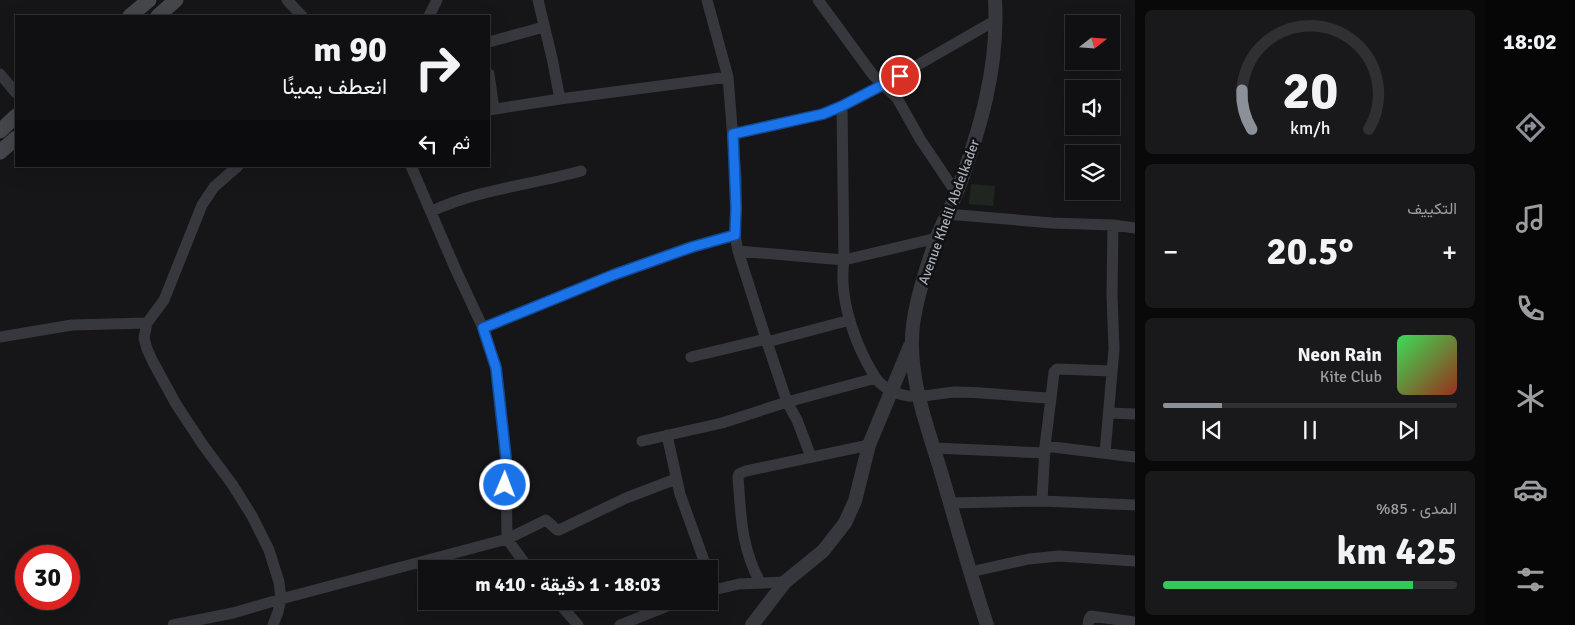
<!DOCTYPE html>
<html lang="ar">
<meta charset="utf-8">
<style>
:root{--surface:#101012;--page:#19191b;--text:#f1f3f6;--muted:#9c9d9f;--line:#303032;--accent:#8c9099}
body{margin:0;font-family:Signika,Vazirmatn,sans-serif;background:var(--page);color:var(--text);direction:rtl;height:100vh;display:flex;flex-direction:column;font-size:19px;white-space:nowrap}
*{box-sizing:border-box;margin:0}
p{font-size:16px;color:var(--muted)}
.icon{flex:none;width:28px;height:28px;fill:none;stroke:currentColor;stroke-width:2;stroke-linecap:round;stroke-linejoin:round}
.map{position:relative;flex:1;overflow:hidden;direction:ltr}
.sheet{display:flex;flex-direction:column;gap:10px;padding:10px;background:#09090a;width:350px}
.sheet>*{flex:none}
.top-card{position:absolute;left:15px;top:15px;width:475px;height:152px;border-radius:0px;box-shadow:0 5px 20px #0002,0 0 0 1px var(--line);direction:rtl;background:#101012;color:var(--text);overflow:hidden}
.needle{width:32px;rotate:73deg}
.controls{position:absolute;left:1065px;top:15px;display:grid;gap:10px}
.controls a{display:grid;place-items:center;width:55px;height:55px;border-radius:0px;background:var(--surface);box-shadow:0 5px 20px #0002,0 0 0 1px var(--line);font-size:25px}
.speed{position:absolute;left:15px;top:545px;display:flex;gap:10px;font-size:25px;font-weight:700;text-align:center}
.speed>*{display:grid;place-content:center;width:65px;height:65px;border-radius:50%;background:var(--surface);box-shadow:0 5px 20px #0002,0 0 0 1px var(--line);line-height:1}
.speed .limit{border:8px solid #d22;background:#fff;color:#111}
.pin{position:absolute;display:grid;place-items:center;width:42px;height:42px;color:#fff;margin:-21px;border:2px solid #fff;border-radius:50%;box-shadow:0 1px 5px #0007}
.me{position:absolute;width:55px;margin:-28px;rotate:1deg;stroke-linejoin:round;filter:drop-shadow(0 0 4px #0008)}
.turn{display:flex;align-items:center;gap:18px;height:105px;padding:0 20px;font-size:22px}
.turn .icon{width:65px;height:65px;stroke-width:2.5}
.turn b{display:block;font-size:35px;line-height:42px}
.then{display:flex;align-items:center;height:48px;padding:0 20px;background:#0003;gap:10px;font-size:19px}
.big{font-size:38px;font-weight:700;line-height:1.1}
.sheet .tile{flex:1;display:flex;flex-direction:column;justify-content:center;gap:8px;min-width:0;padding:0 18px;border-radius:8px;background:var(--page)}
.sheet .dial{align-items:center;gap:0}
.dial svg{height:130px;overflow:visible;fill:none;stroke:var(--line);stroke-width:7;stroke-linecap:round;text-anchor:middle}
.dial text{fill:var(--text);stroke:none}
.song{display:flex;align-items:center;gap:15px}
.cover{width:60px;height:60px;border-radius:8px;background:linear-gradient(135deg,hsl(130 70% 55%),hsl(10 70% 35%))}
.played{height:5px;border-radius:2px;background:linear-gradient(90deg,var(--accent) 20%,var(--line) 20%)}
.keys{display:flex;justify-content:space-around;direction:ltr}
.heat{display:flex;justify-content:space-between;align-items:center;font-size:28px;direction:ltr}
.charge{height:8px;border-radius:4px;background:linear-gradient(90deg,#34c759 85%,var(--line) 0)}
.trip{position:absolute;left:418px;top:560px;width:300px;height:50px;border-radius:0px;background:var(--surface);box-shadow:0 5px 20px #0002,0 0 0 1px var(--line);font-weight:700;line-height:50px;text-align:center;direction:rtl}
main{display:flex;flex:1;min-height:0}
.tab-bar{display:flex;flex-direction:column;width:90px;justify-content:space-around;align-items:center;background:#060607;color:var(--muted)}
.tab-bar .icon{width:35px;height:35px}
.tab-bar .current{color:var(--accent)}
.tab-bar b{font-size:22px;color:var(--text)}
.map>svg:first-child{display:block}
</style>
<main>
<nav class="tab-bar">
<b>18:02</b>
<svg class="icon current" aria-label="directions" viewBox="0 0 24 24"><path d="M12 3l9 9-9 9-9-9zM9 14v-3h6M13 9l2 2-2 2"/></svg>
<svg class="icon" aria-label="music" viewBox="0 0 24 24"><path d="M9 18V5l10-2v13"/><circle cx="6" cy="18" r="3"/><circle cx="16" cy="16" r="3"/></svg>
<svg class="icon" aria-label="phone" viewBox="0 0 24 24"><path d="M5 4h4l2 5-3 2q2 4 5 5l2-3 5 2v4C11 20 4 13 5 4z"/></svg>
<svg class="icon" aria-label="climate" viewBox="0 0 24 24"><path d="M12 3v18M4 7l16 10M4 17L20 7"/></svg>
<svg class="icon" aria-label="car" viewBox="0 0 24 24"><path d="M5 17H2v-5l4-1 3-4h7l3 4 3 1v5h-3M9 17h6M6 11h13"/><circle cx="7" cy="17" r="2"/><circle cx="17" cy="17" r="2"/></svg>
<svg class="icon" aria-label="filters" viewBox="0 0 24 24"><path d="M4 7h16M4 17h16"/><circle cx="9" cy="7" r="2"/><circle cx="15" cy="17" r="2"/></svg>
</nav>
<section class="sheet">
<div class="tile dial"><svg viewBox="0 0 100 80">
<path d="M14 69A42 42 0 1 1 86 69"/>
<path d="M14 69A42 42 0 0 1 8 45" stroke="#8c9099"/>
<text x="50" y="56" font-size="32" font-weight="700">20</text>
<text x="50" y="72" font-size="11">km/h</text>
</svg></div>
<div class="tile"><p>التكييف</p>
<div class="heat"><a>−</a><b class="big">20.5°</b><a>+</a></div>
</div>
<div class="tile">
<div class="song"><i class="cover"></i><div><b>Neon Rain</b><p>Kite Club</p></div></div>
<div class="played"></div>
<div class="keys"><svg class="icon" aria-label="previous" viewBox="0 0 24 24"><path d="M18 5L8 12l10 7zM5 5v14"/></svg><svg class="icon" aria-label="pause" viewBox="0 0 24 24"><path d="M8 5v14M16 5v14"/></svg><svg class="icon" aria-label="next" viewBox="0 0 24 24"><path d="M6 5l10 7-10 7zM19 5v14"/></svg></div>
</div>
<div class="tile"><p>المدى · 85%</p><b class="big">425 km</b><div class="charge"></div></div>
</section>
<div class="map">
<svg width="1135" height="625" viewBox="0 0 1135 625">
<rect width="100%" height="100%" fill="#161618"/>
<path fill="#1e261f" d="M971 184 995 186 993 206 969 204Z"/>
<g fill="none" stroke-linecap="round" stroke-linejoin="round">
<path stroke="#37383d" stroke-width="11" d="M287 0 302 16
M538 0 552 58 560 99 728 77
M707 0 728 77 736 177V207L735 235 738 251 844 260 842 106
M818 0 873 75 897 98 920 139 957 194
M429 16 437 0
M489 42 544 27
M0 74 16 93
M489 74 494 109
M489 110 560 99
M733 134 823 114 842 106 883 85 996 20
M238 166 214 187 202 205 164 300 147 323 144 338 147 349 153 362 176 404 203 445 232 484 252 516 269 550 279 582 281 599 278 612 273 625
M411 166 455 268 483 328 496 367 506 458 507 539 546 520 557 530H559L626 498 676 479
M432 211C479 189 531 185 581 171
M947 214 1052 223 1113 225 1135 228
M937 238 844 260C839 294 851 332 867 363 871 369 874 377 879 382 885 388 895 393 903 395 920 399 938 393 956 392 987 392 1020 397 1051 398L1045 446 1135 457
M738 251 767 342 787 402 876 378
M483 328 613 275 692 247 735 235
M0 337 72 325 147 323
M767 342 850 320
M691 357 766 339
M1051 398 1054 372 1057 369 1112 371
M1109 413 1135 414
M667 435 680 494 707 569
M642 441 722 423 787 402 797 420 811 457
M934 448 1045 453
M1105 453 1114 349 1112 295 1113 225
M1042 501 1045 446
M950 503 1042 501 1135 505
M970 572 1029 559 1059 556 1135 561
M760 582C741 547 741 516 738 477L739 474 746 471 869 445
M709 591 739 584 785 582
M557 601 578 625
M173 625 233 613 281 599 507 539 529 569
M620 625 680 601
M1088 625 1089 619 1091 616 1135 622"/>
<path stroke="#37383d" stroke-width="14" d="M752 625 785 582 823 551 845 523 855 501 869 445 910 346
M987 625C970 574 956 523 941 472 927 425 907 375 913 325 917 295 927 265 937 237 943 222 951 207 957 192 980 130 999 67 995 0"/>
<path stroke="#45474d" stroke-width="15" d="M130 16 149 0
M158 16 176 0
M0 131 16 116
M0 152 16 138"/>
</g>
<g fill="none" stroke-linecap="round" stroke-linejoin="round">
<defs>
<path id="route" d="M505 485 506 458 496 368 483 328 613 275 692 247 735 235 736 208 733 134 823 114 842 106 900 76"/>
</defs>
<use href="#route" stroke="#114b97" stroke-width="12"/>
<use href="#route" stroke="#1a73e8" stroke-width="9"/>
</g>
<g text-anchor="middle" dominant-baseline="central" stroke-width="5" stroke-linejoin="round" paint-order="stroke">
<g font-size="14" fill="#a8adb8" stroke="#111113">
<text transform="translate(949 212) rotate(-70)">Avenue Khelil Abdelkader</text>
</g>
</g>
</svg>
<div class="controls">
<a><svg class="needle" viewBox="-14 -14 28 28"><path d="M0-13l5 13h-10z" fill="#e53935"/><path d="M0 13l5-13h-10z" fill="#9c9d9f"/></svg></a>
<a><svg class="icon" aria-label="sound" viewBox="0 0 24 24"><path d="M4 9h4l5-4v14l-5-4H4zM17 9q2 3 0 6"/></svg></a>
<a><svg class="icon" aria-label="layers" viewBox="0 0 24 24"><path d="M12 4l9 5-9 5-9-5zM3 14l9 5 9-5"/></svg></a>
</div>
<div class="speed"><div class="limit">30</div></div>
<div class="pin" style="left:900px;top:76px;background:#d93025"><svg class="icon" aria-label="arrive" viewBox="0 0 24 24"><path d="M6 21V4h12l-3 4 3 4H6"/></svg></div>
<svg class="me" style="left:505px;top:485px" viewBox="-20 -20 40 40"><circle r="17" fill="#1a73e8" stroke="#fff" stroke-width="3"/><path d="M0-11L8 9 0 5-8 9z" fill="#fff"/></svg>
<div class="trip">18:03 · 1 دقيقة · 410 m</div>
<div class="top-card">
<div class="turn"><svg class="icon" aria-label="right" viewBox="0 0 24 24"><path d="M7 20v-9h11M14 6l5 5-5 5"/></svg><div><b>90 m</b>انعطف يمينًا</div></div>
<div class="then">ثم<svg class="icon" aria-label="left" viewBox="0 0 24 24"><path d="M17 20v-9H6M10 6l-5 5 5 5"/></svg></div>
</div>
</div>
</main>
